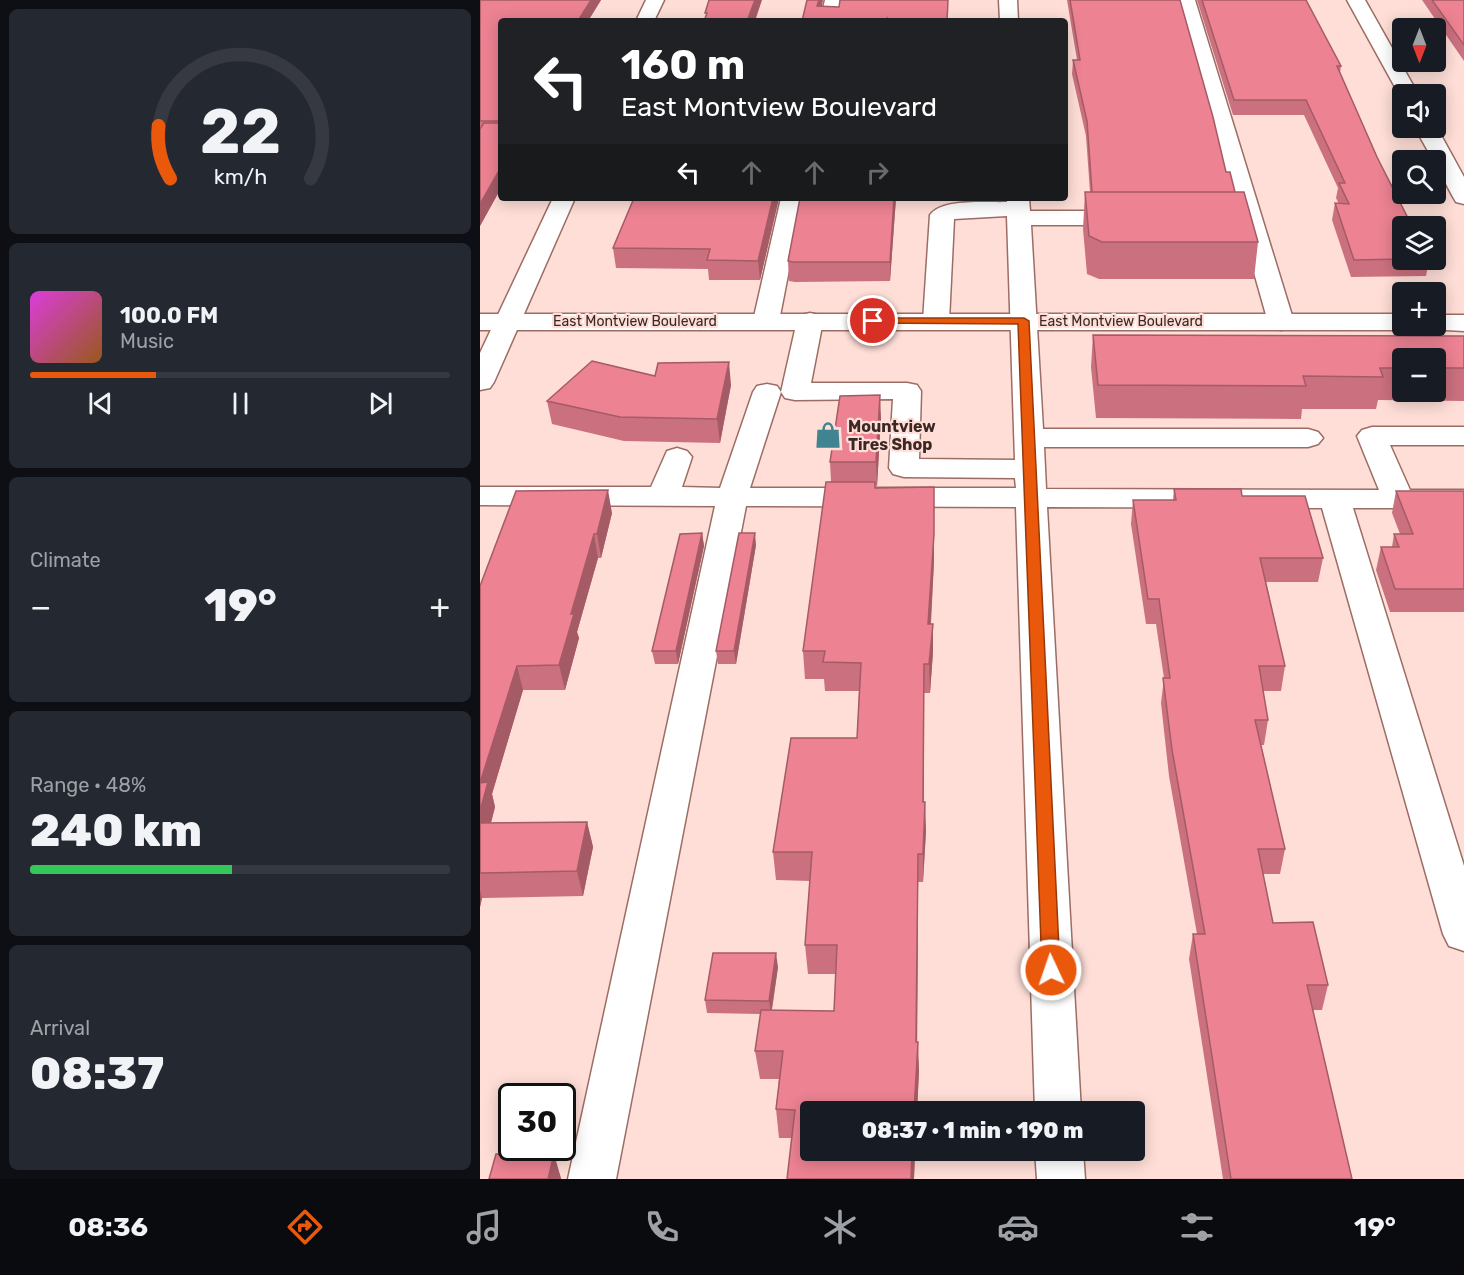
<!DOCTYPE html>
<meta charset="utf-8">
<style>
:root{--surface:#171b24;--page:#242831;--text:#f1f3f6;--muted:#9ea1a6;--line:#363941;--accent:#ea580c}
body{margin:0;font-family:Rubik,sans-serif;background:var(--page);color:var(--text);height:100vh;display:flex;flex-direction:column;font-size:22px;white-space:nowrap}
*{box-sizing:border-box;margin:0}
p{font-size:20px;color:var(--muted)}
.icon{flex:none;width:33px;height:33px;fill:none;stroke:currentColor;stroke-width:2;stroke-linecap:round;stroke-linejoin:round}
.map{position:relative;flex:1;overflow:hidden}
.details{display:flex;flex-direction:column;gap:9px;padding:9px;background:#0d0f14;width:480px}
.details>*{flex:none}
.guide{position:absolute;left:18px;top:18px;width:570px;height:183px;border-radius:6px;box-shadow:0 3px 15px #0003;background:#202124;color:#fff;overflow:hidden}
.needle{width:39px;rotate:180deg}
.controls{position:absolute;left:912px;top:18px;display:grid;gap:12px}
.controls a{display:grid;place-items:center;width:54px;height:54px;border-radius:6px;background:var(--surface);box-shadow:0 3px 15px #0003;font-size:30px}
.speed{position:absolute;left:18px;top:1083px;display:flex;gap:12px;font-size:30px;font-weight:700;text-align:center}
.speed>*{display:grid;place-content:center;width:78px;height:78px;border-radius:50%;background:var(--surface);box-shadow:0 3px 15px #0003;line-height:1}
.speed .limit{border:3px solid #111;border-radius:9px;background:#fff;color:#111}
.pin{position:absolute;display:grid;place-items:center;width:51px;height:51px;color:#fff;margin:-26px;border:3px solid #fff;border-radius:50%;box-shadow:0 2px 6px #0007}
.me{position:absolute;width:66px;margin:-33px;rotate:357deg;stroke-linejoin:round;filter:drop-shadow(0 0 4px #0008)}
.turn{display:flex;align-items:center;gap:21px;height:126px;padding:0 24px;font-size:27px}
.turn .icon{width:78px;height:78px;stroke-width:2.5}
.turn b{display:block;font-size:42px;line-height:51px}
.lanes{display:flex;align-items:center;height:57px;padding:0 24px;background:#0003;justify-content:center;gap:30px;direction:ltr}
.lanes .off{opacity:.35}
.big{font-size:45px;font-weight:800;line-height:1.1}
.details .tile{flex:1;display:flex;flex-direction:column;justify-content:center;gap:9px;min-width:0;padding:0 21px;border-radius:9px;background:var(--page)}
.details .dial{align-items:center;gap:0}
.dial svg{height:156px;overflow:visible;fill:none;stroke:var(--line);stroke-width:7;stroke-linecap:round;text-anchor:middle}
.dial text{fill:var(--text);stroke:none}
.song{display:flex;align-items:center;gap:18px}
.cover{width:72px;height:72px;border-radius:9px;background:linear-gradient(135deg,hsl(300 70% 55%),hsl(30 70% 35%))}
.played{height:6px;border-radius:3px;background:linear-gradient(90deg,var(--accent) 30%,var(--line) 30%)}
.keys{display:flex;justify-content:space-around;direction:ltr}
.heat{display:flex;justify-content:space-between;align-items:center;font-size:33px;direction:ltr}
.charge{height:9px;border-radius:4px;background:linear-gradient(90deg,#34c759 48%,var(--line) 0)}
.trip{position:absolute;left:320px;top:1101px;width:345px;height:60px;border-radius:6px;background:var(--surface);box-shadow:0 3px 15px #0003;font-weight:800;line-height:60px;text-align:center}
.tab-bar{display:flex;height:96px;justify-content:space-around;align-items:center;background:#090b0e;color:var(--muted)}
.tab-bar .icon{width:42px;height:42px}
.tab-bar .on{color:var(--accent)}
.tab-bar b{font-size:27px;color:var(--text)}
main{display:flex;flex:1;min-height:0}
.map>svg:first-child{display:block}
</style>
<main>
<section class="details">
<div class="tile dial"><svg viewBox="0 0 100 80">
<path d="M14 69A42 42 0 1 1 86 69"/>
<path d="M14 69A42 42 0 0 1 8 42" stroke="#ea580c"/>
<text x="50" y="56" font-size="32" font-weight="700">22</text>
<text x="50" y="72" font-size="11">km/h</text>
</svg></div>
<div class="tile">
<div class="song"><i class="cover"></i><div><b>100.0 FM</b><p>Music</p></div></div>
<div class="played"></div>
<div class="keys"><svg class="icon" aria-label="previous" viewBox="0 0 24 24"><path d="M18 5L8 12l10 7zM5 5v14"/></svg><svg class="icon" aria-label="pause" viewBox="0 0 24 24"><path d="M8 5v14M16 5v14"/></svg><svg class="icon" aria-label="next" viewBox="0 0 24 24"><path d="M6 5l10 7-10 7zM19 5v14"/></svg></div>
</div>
<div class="tile"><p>Climate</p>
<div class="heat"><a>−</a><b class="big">19°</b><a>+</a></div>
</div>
<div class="tile"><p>Range · 48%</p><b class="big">240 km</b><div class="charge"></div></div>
<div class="tile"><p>Arrival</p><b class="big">08:37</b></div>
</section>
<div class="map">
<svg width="984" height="1179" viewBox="0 0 984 1179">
<rect width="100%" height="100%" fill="#feded7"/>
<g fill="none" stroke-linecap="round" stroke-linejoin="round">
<defs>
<path id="minor" d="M166 0H184L174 21H156Z
M345 0H363L358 21H340Z
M519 0H537L538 21H520Z
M697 0H715L814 322 810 328 801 330 792 328 788 322Z
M867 0H885L938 94H922L921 98Z
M956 126 984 177V204L976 202 973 197 956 165V160H953L935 128Z
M73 198H95L14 382 10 388 0 390V353Z
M301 198H323L299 321 295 327 286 329 277 327 273 321Z
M527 198H549L550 211H648L656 213 660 218 656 223 648 225H551L563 429H828L838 432 843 438 838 444 828 447H564L566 489 899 490 877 436 882 430 892 427H984V445H910L930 490H984V508H873L984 866V951L969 946 963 934 842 508 567 507 601 1112H555L536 507 266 506 136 1179H88L235 506 0 505V487H171L187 451 197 448 207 451 212 457 202 487 240 488 273 392 277 386 287 384 297 386 301 392 270 488H536L535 478 424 477 413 474 409 468 413 399 315 400 305 398 301 392 317 321 321 315 330 313 339 315 343 321 331 383H427L437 385 441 391 439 459 535 460 527 216 474 219 469 321 465 327 456 329 447 327 443 321 450 215C462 198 507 203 527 202Z
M555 1150H603L605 1179H557Z"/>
<path id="major" d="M0 314H922V326H933L922 330H0Z
M956 315H984V331L947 329 945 326H956Z"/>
</defs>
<use href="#minor" stroke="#9c6d64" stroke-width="3"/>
<use href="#major" stroke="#9c6d64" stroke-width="3"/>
<use href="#minor" fill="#fff" fill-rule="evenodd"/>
<use href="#major" fill="#fff" fill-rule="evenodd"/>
</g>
<path fill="#cb707e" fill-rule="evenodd" d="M0 0H121L108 21H21V188L0 226Z
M587 0H700L746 172 778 242 774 279H619L607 274 603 229 605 192H610L606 136 592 74 593 60H597Z
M717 0H826L861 66 860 73 897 157 949 260 946 276 871 277 852 220 855 203 859 204 856 198 858 188 824 115H753Z
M942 0H984V61Z
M154 198H299L280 280H229L228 269 136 268 133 248Z
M320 198H465H416L410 281 315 282 309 281 308 261Z
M613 335 984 336V401L898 400 896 409H822L821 419 616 418 611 367ZM922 358H956V392H922Z
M175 376 251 385 240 443 144 441 72 424 67 401Z
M401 418 397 486H395V488L454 561 451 624 453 652 450 693H444V802L446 831 443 882H438L437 1042 439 1071 437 1112H330V1150H435L434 1179H307L312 1138H299L296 1109 299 1079H280L275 1051 281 1014 227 1013 225 1000 298 967 292 1010 354 1011 356 974H328L325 945 330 881 296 880 293 852 377 738 379 691H345L344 679H325L323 651 351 482 350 462Z
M694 489 762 496 843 558 838 582H786L805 666 801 691H783L788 720 784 745H781L805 849 800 874H783L793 923 848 985 842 1010H833L872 1179H743L709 959 713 934H717L689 776 681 703 684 678 676 624H666L651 524 653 500H693Z
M916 491H984V612H910L896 570 901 547H912L914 534H920L912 513Z
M132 513 121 558H118L97 632 99 638 85 690H43L12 794 15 807 11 823 107 822 113 847 103 896 2 898 0 907V586Z
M222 533 224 546 198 664H175L172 651Z
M276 545 256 664H238L236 651Z"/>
<path fill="#a55b66" d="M111 0H121L108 21H98Z
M275 0H282L275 21H267Z
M339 0H343L339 21 337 6Z
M21 167V188L0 226V204Z
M293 198H299L280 280 278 261Z
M414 198H416L410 281V262Z
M249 362 251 385 240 443 237 419Z
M400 395 401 418 397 486 396 462Z
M454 487V561L449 652 448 624Z
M128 490 132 513 121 558 117 534Z
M222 533 224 546 198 664 196 651Z
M275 533 276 545 256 664 254 651Z
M114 534 118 558 97 632 99 638 85 690 79 665 91 614Z
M453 624V652L450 693 449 664Z
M444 664V693L443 831V802Z
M37 666 43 690 12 794 15 807 4 849 0 836V783Z
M445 802 446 831 443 882V854Z
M107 822 113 847 103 896 97 871Z
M438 854V882L437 1070 438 1042 439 1071 437 1112H434Z
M0 890 2 898 0 907Z
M296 953 298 967 291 1014 289 1001Z
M432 1150H435L434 1179H431Z
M74 1154 81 1178V1179H68Z"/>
<path fill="#ec8292" stroke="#a55b66" stroke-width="1.5" d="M0 0H111L98 21H21V121H0Z
M229 0H275L267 21H224L227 13H225Z
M327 0H339L337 6 359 7 360 0H468L467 21H407V18L402 21H322Z
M590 0H700L733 117 746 172H750L755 192H612L607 121 593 60H600Z
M722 0H826L861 66H857L897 157 932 226H922V259L874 260 855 203 869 204 859 183H865L826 100H754Z
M952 0H984V45Z
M4 123H21V167L0 204V129Z
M605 192H764L778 242H622L609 236Z
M154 198H293L278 261 227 260 230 249 133 248Z
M320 198H414L410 262H313L308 261Z
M613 335 984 336V368H956V358H922V368H900L903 377 823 376 826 386 618 385Z
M112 361 175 376 178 363 249 362 237 419 140 417 67 401Z
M400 395 396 462H350L360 396Z
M346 482H395V488L454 487V534L448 624H453L449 664H444L443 802H445L443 854H438L436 1042H438L434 1112H330V1150H432L431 1179H307L315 1110 296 1109 303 1051H275L281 1010 354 1011 357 945H325L332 852H293L311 738H377L381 663 343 662 345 651H323Z
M694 489H761L762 496H825L843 558H780L805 666H779L788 720H775L805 849H778L793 923 833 922 848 985H827L872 1179H751L713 934H725L692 750 683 678H690L679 599H668L653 500H696Z
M128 490 117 534H114L91 614H94L79 665 37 666 0 783 8 782 0 811V586L36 491Z
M916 491H984V589H915L901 547H919L914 534H933Z
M222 533 196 651H172L200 534Z
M259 533H275L254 651H236Z
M107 822 97 871 0 873V823Z
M233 953H296L289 1001 225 1000Z
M16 1154H74L68 1179H9Z"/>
<path fill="#ea580c" stroke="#983908" stroke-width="1.5" d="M393 318H544L549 321 580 970 577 975 571 977 565 975 562 970 538 324 389 323 388 321Z"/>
<defs>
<symbol id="shop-bare" viewBox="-9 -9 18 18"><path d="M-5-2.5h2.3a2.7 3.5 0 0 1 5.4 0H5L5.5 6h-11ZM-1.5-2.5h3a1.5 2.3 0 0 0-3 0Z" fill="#3f8490" stroke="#feded7" stroke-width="2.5" paint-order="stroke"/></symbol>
</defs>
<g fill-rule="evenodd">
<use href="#shop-bare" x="329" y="416" width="38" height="38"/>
</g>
<g text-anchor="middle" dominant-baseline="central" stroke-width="4.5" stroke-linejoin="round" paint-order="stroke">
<g font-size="14" fill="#3b2724" stroke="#feded7">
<text x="155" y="321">East Montview Boulevard</text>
<text x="641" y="321">East Montview Boulevard</text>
</g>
<g font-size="16" font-weight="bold" fill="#3b2724" stroke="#feded7" text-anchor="start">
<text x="368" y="426">Mountview<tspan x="368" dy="18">Tires Shop</tspan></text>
</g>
</g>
</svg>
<div class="controls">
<a><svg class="needle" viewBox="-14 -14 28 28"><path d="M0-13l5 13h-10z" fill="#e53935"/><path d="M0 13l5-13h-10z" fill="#9ea1a6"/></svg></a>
<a><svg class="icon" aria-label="sound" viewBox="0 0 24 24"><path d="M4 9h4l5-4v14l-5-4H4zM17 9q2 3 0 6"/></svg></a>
<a><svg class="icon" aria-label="search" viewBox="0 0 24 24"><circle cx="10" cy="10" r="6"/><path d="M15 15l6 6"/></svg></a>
<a><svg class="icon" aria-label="layers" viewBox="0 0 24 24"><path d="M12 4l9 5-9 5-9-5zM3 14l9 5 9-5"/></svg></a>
<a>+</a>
<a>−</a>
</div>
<div class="speed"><div class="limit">30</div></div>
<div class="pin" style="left:393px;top:321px;background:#d93025"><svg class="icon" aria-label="arrive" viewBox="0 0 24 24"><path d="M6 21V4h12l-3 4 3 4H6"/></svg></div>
<svg class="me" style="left:571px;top:970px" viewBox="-20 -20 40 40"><circle r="17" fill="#ea580c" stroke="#fff" stroke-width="3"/><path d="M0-11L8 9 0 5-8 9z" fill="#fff"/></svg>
<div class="trip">08:37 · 1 min · 190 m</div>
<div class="guide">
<div class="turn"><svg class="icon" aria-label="left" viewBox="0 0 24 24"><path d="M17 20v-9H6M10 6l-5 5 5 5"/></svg><div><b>160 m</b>East Montview Boulevard</div></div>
<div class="lanes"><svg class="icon" aria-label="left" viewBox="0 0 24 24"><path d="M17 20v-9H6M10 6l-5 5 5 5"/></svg><svg class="icon off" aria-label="ahead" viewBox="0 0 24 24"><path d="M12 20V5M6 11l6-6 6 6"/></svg><svg class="icon off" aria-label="ahead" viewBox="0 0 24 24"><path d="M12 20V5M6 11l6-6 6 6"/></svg><svg class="icon off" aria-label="right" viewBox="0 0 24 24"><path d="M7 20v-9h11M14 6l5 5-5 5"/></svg></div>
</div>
</div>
</main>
<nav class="tab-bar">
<b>08:36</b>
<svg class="icon on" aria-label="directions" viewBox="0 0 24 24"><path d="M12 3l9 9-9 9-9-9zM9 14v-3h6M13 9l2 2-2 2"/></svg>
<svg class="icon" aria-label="music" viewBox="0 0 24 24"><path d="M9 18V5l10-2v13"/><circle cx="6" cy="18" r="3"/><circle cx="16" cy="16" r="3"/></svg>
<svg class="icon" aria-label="phone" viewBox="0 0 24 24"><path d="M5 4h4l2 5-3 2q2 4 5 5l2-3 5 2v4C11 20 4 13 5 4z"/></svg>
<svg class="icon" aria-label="climate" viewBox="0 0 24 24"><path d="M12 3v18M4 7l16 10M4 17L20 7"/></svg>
<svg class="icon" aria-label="car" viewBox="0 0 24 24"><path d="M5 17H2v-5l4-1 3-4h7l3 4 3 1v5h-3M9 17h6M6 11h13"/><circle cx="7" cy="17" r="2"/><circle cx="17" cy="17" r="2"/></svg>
<svg class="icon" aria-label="filters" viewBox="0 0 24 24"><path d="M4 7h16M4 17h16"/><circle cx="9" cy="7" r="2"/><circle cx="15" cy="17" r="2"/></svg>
<b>19°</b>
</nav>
